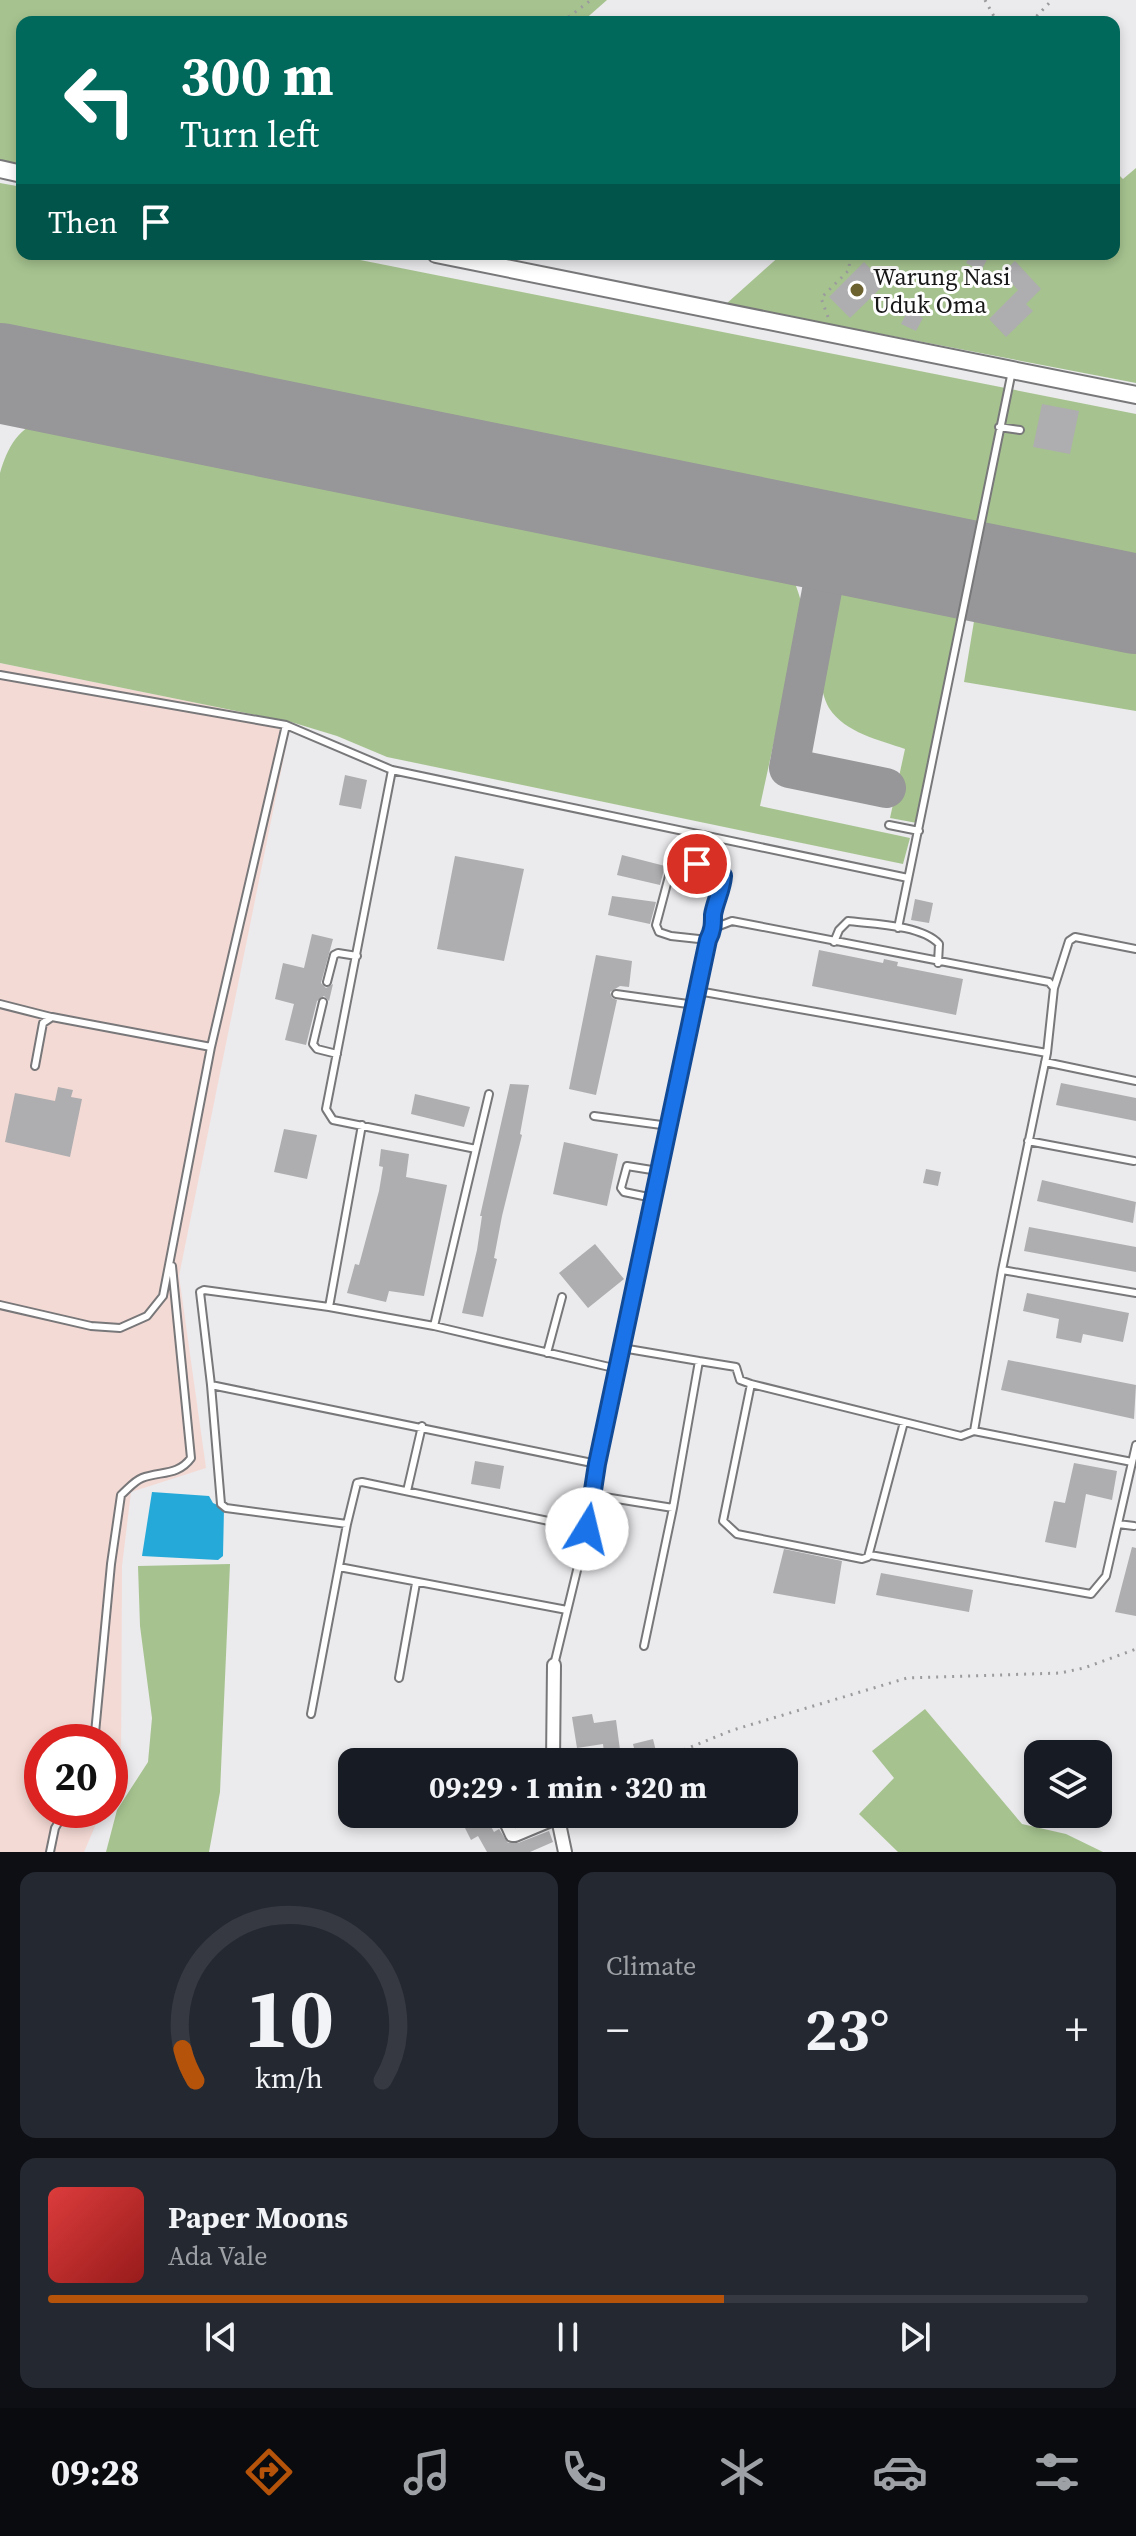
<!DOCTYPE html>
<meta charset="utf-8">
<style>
:root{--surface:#171b24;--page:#242831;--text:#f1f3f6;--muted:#9ea1a6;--line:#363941;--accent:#b45309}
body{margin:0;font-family:"Source Serif 4",serif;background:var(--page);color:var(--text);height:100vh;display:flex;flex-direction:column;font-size:30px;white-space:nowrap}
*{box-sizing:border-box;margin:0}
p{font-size:26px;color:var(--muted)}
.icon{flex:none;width:44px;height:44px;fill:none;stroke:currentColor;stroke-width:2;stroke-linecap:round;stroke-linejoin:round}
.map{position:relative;height:1852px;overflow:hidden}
.details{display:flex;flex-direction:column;gap:20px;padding:20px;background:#0d0f14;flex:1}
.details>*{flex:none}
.banner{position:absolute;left:16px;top:16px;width:1104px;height:244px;border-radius:16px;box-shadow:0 4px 12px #0003;background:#00695c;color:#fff;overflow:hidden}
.fabs{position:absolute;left:1024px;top:1740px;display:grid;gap:16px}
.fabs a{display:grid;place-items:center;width:88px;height:88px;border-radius:16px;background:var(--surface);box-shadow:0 4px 12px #0003;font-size:40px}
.speed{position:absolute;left:24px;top:1724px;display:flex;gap:16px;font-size:40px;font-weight:700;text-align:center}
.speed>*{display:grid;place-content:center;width:104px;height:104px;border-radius:50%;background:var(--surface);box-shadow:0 4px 12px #0003;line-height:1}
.speed .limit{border:12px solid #d22;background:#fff;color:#111}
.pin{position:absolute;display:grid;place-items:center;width:68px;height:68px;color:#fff;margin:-34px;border:4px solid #fff;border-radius:50%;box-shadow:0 2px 8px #0007}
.me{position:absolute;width:88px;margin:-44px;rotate:9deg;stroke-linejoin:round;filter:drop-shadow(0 0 6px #0008)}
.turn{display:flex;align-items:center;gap:28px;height:168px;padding:0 32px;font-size:36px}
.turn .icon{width:104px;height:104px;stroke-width:2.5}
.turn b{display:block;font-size:56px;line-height:68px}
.then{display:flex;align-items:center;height:76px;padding:0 32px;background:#0003;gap:16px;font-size:30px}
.big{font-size:60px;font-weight:700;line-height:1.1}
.details .tile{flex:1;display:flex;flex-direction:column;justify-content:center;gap:12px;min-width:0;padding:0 28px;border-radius:16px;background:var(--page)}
.details .dial{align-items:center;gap:0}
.dial svg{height:208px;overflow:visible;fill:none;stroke:var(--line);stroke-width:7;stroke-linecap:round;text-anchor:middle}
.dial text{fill:var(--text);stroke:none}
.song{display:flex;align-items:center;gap:24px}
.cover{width:96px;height:96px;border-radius:12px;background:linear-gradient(135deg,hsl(0 70% 55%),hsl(0 70% 35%))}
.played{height:8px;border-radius:4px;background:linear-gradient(90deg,var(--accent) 65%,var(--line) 65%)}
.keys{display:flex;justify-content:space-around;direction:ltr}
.heat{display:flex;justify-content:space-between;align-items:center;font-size:44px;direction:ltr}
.details .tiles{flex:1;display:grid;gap:20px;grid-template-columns:1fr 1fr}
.tile:last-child{grid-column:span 2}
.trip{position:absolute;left:338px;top:1748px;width:460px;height:80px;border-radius:16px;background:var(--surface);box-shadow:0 4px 12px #0003;font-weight:700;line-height:80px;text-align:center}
.tab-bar{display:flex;height:128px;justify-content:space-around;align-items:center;background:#090b0e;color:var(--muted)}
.tab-bar .icon{width:56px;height:56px}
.tab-bar .on{color:var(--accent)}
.tab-bar b{font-size:36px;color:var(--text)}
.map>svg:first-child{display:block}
</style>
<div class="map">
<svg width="1136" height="1852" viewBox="0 0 1136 1852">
<rect width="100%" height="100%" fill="#ebeaed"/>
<path fill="#f4dad5" d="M0 663 291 722 179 1276 206 1468 131 1492 122 1566 121 1766 110 1792V1742H42V1810H102L84 1852H0Z"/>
<path fill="#a6c38f" d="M0 0H607L582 22H22V165L0 161Z
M1136 168V383L726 304 782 254H1114V170L1123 179Z
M0 183 22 187V254H330L1136 414V584L137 382 104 359 0 334Z
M129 415 769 548C791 568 795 580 803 608L760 806 910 838 903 864 387 757 337 736 291 722 0 663V473C7 449 19 423 48 421 61 420 74 426 86 427 99 428 116 419 129 415Z
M885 572 966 588 917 823 890 818 905 749C880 740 845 733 829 708 824 700 820 682 819 672 819 651 832 598 850 585 859 578 874 575 885 572Z
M979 591 1136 622V711L964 682Z
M230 1564 220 1792 209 1852H106L117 1810 148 1762 152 1718 140 1626 138 1566Z
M925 1709 1022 1824 1066 1834 1103 1852H898L859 1814 894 1778 872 1751Z"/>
<path fill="#25a9d9" d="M152 1492 209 1496 213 1503 224 1508 223 1556 218 1560 142 1556Z"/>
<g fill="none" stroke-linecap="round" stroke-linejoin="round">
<path stroke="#979698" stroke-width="40" d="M831 542 789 768 886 788"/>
<path stroke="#979698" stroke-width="100" d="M0 373 1136 604"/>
</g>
<path fill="#aeadaf" d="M971 254H990L981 271 966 263Z
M1015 261 1041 289 1026 304 1033 311 1006 337 989 319 1018 290 1002 273Z
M864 262 885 284 850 318 829 297Z
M908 310 923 318 916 331 901 324Z
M1042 404 1079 411 1070 454 1033 447Z
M345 775 367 780 361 809 339 805Z
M622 855 665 866 660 885 617 875Z
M455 856 524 869 504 961 437 949Z
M612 896 656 902 650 924 608 915Z
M915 899 933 903 929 923 911 920Z
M312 934 333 939 321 983 326 988 333 984 329 1001 324 996 317 1001 306 1045 285 1040 294 1004 275 999 283 963 304 968Z
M819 950 883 963 884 959 898 962 897 966 963 979 956 1015 812 986Z
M596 955 632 961 629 987 620 986 610 992 612 998 617 1000 596 1095 569 1089Z
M1061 1083 1136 1098V1121L1056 1105Z
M510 1084 529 1085 520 1134 522 1135 502 1216 494 1258 497 1259 483 1317 462 1313 477 1250 482 1216H480Z
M58 1087 73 1090 71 1097 82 1099 70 1157 5 1142 15 1093 55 1101Z
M415 1094 470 1107 464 1127 411 1114Z
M284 1129 317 1135 307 1179 274 1172Z
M564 1142 618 1154 607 1206 553 1194Z
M381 1149 409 1154 406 1177 447 1185 424 1296 389 1291 386 1302 347 1293 355 1264 359 1265 379 1191 383 1167 379 1166Z
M926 1169 941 1172 938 1186 923 1183Z
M1042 1180 1136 1202 1133 1223 1037 1201Z
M1029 1227 1136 1247V1272L1024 1251Z
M595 1244 624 1279 588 1308 559 1273Z
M1027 1293 1129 1313 1123 1342 1083 1334 1081 1343 1056 1338 1059 1319 1023 1311Z
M1008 1360 1136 1385 1134 1419 1001 1390Z
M475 1461 504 1466 500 1489 471 1484Z
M1074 1463 1117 1471 1112 1500 1086 1494 1076 1548 1045 1542 1054 1501 1065 1503Z
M1132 1547 1136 1548V1616L1115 1612Z
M784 1549 842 1561 835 1604 773 1593Z
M881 1573 973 1590 969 1612 876 1595Z
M592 1714 594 1723 616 1720 620 1750 604 1752 603 1744 577 1748 572 1717Z
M653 1739 656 1751 636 1756 633 1744Z
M481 1814H484L494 1832 499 1829 508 1843H518L549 1831 553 1842 530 1852H487L478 1836 471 1840 463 1824Z"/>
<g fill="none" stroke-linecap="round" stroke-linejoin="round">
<defs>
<path id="service" d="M999 427 1020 430
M0 675 286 725 392 770 908 878
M392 770 326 1109 333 1120 476 1149
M889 825 919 831
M898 928 1012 371
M708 940 671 936 659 932 656 925 672 865 697 864 723 876C721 895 713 910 714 928
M834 942 839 930 848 921C873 924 922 925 939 944L938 963
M327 982 334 955 338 953 357 956
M1054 988 1069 941 1075 937 1136 949
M698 991 1047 1053
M616 994 695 1005
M323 1002 313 1044 317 1049 337 1054
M0 1004 51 1017
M1045 1062 1136 1081
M35 1066 43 1023 52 1017 211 1047
M594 1116 669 1126
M1028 1141 1134 1161
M653 1198 624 1192 621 1188 627 1166 658 1171
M1002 1270 1136 1293
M0 1305 91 1326 120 1328 147 1316 163 1296 211 1047 286 725
M329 1307 362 1125
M434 1326 489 1094
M622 1348 699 1361 673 1508 644 1646
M547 1353 562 1297
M751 1384 723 1521 737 1534 862 1559 868 1557 904 1422
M211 1385 221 1504 226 1508 347 1524
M974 1431 1132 1462
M597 1464 211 1385 200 1292 204 1290 329 1307 434 1326 618 1369
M407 1491 422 1426
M592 1495 673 1508
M1118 1524 1134 1526
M870 1555 1091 1594 1106 1576 1136 1445
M339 1567 567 1610
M554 1665 587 1529 597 1464 708 940 714 928 732 921 1049 982 1054 988 1047 1053 1002 1270 974 1431 961 1436 751 1384 740 1380 736 1367 699 1361
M399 1678 416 1583
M311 1714 347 1524 357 1483 362 1482 587 1529
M98 1742 95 1733 111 1564 121 1495C127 1490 134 1481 142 1478 160 1471 178 1476 191 1458L172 1266
M50 1852 55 1828 66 1810"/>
<path id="minor" d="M553 1762 554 1665
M557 1814 565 1852
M506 1822 512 1835H515L558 1817"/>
<path id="tertiary" d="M0 169 22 174
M436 254 1136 395"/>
</defs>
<use href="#service" stroke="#787779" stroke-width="10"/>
<use href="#minor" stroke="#787779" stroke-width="16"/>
<use href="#tertiary" stroke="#787779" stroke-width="20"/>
<path stroke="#9b9b9d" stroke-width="3" stroke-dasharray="2 6" stroke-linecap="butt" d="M985 0 997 22
M562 22 591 0
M1031 22 1052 0
M828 317 821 298 849 270 850 254
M654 1762 733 1730 907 1678 1060 1673 1084 1668 1136 1649"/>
<use href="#service" stroke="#fff" stroke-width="6"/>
<use href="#minor" stroke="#fff" stroke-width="12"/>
<use href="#tertiary" stroke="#fff" stroke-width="16"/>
</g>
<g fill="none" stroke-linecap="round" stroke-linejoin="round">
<defs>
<path id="route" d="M587 1529 597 1464 708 940C713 930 713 925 713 915 715 902 722 890 723 876L697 864"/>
</defs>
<use href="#route" stroke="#114b97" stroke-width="20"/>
<use href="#route" stroke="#1a73e8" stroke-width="14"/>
</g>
<circle fill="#6b622f" stroke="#fff" stroke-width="3" cx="857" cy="290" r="8"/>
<g text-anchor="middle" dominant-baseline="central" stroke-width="6" stroke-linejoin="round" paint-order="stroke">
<g font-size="24" fill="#171718" stroke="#fff" text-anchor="start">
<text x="873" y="276">Warung Nasi<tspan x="873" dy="28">Uduk Oma</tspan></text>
</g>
</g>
</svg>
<div class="fabs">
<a><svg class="icon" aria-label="layers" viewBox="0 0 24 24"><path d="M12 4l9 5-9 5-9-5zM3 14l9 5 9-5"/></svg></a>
</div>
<div class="speed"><div class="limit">20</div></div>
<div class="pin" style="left:697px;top:864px;background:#d93025"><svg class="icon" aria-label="arrive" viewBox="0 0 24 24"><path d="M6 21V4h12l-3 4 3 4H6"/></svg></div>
<svg class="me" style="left:587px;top:1529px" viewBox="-20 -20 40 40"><circle r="19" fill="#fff"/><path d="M0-13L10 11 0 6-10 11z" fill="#1a73e8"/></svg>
<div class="trip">09:29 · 1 min · 320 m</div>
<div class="banner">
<div class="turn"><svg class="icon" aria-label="left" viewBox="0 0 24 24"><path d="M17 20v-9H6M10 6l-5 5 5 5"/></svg><div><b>300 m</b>Turn left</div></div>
<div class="then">Then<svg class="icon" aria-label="arrive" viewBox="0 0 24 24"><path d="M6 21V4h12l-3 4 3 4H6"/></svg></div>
</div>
</div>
<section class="details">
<div class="tiles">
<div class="tile dial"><svg viewBox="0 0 100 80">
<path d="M14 69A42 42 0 1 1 86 69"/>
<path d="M14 69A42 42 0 0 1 9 57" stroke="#b45309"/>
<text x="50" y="56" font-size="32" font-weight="700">10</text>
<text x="50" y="72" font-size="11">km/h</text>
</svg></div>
<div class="tile"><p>Climate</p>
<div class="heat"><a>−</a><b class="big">23°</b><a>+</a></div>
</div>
<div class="tile">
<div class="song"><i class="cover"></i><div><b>Paper Moons</b><p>Ada Vale</p></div></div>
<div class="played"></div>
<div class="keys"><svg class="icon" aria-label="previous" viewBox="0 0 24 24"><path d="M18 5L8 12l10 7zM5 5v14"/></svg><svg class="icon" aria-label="pause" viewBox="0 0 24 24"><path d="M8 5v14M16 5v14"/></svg><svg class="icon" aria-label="next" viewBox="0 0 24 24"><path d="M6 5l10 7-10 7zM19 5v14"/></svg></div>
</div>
</div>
</section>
<nav class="tab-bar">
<b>09:28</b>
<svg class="icon on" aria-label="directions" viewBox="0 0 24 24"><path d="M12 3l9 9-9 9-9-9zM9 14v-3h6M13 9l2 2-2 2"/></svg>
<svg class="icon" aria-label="music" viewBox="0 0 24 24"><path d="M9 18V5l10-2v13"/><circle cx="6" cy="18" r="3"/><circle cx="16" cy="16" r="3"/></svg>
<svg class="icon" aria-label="phone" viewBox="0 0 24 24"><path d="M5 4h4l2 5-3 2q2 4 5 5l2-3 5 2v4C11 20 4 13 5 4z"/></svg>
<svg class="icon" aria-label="climate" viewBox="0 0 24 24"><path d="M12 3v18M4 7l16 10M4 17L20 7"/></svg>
<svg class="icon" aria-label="car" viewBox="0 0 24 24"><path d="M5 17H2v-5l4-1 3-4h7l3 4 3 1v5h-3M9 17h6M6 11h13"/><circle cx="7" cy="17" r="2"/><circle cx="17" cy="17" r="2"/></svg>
<svg class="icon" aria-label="filters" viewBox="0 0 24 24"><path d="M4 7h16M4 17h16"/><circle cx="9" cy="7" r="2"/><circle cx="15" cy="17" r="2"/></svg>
</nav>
